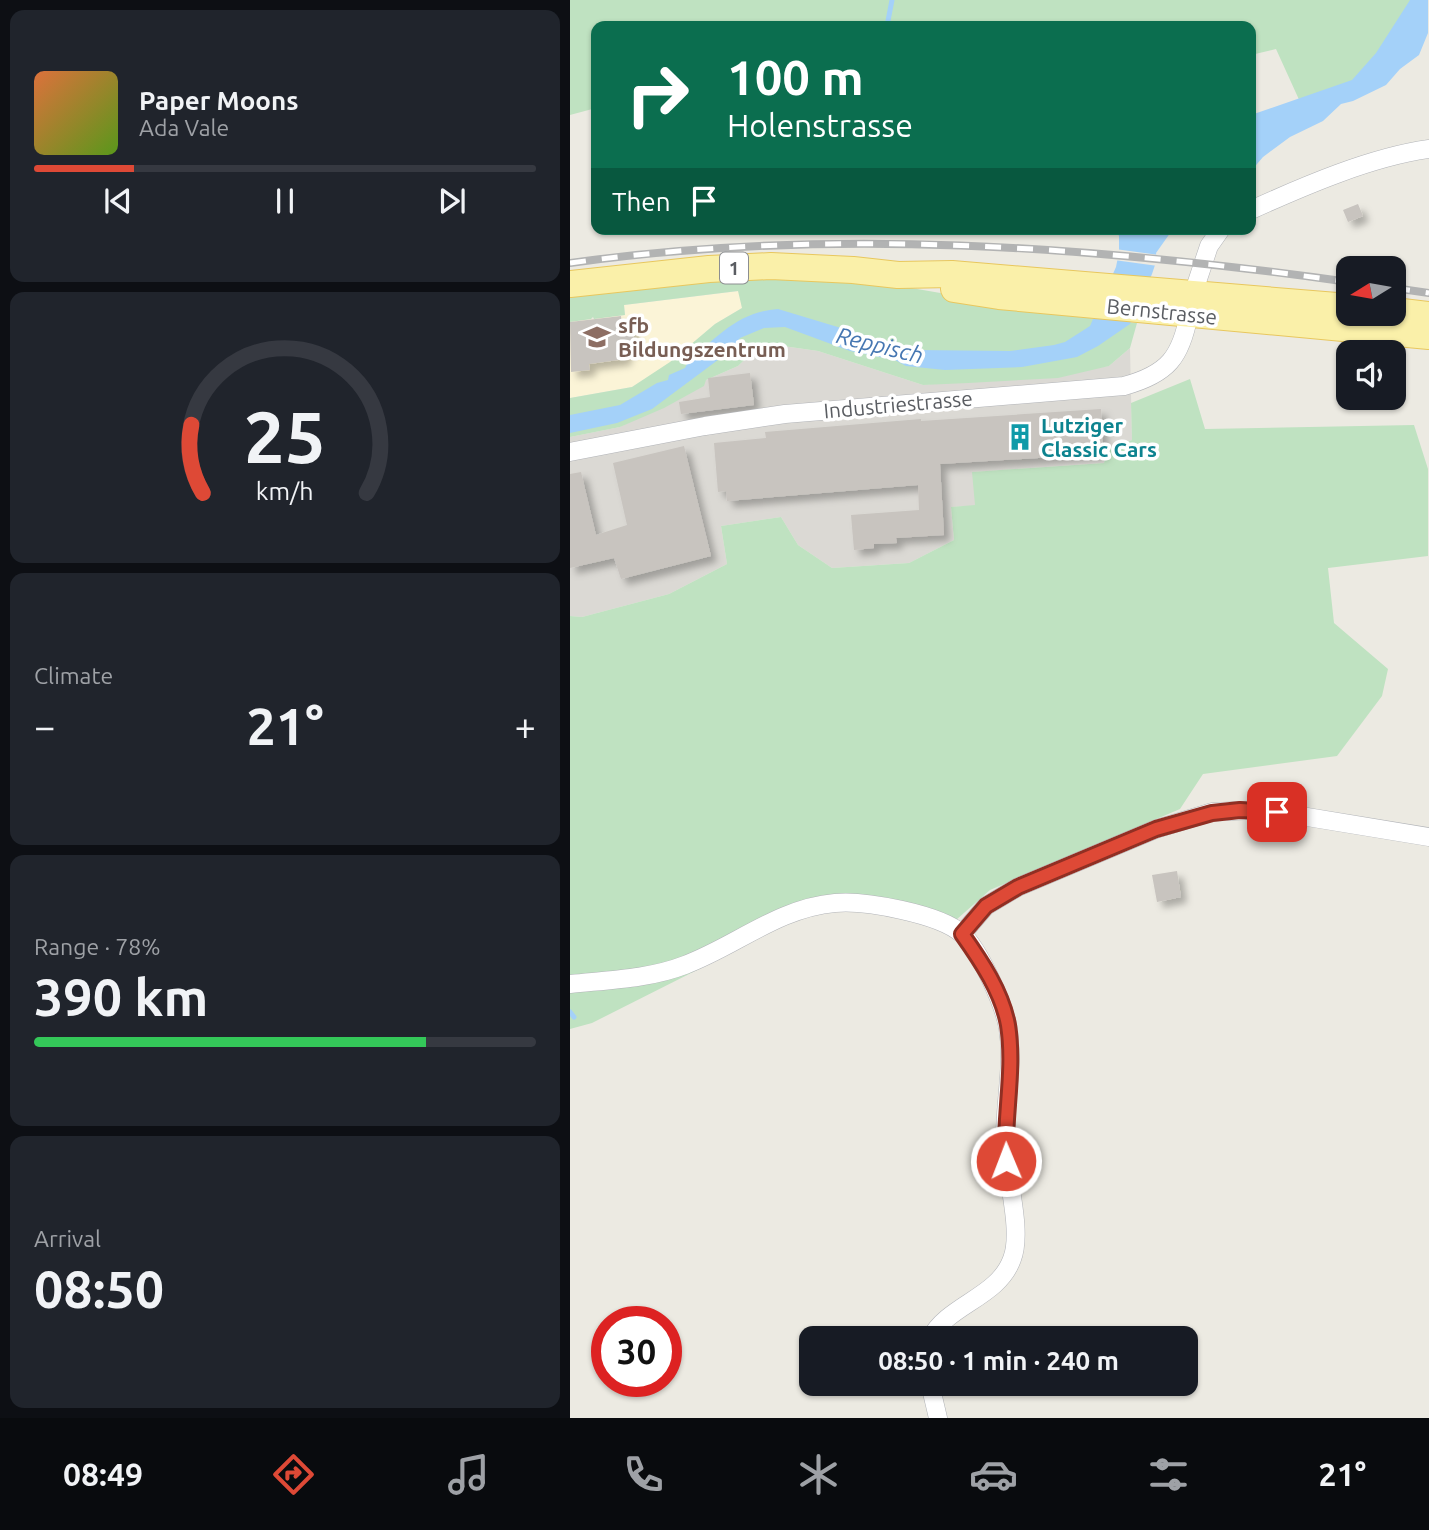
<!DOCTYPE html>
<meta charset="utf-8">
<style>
:root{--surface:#171b24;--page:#20242c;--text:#f1f3f6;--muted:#9ea1a6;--line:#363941;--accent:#de4936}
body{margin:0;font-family:Ubuntu,sans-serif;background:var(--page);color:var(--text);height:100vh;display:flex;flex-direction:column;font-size:26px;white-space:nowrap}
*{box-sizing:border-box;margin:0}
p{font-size:23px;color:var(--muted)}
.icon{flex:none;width:38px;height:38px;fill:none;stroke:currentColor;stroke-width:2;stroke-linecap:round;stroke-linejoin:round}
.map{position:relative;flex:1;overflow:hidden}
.side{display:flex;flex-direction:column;gap:10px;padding:10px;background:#0d0f14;width:570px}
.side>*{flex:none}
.banner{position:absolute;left:21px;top:21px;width:665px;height:214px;border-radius:14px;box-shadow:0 2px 5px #0004;background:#0b6e4f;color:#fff;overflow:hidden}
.needle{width:46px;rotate:259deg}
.buttons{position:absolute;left:766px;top:256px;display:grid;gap:14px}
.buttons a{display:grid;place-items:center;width:70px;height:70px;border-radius:14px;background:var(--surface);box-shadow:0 2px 5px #0004;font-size:35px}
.speed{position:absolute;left:21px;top:1306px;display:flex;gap:14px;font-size:35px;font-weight:700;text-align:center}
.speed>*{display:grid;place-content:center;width:91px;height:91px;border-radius:50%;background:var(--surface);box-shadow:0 2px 5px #0004;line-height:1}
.speed .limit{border:10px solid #d22;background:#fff;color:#111}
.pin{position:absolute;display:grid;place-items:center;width:60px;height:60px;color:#fff;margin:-30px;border-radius:14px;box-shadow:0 4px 10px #0006}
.me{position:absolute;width:77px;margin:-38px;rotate:359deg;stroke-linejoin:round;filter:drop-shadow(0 0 5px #0008)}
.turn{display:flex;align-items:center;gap:24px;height:147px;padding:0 21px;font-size:32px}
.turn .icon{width:91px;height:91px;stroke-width:2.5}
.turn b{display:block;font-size:49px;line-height:60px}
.then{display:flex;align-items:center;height:66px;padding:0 21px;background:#0003;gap:14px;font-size:26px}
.big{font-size:52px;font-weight:700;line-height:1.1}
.side .card{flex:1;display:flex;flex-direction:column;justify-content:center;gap:10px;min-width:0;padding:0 24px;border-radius:14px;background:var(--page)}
.side .dial{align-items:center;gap:0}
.dial svg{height:182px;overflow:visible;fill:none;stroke:var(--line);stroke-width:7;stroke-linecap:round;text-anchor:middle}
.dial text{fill:var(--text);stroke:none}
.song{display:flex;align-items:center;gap:21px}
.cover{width:84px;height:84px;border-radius:10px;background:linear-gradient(135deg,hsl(20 70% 55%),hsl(90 70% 35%))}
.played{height:7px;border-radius:4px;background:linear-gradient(90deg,var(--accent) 20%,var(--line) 20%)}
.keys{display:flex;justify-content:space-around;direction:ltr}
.heat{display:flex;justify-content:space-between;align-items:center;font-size:38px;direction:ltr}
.charge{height:10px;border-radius:5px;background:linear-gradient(90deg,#34c759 78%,var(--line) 0)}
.trip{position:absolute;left:229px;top:1326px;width:399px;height:70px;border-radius:14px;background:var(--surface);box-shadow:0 2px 5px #0004;font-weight:700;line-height:70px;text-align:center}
.dock{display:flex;height:112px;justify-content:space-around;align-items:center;background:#090b0e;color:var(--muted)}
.dock .icon{width:49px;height:49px}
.dock .selected{color:var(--accent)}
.dock b{font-size:32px;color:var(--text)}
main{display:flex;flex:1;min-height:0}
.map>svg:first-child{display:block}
</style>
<main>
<section class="side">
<div class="card">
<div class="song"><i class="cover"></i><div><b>Paper Moons</b><p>Ada Vale</p></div></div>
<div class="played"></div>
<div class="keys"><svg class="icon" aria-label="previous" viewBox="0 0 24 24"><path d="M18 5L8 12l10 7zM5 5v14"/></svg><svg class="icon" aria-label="pause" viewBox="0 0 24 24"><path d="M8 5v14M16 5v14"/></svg><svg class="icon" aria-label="next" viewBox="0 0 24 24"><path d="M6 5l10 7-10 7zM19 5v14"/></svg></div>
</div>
<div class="card dial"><svg viewBox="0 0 100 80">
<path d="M14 69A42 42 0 1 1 86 69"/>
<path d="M14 69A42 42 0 0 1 9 39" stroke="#de4936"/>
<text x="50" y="56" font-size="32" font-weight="700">25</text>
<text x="50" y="72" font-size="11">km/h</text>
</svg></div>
<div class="card"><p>Climate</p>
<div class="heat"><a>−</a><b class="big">21°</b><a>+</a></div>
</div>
<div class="card"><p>Range · 78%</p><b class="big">390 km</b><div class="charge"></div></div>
<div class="card"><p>Arrival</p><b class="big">08:50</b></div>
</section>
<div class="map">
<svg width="859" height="1418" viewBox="0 0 859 1418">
<defs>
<filter id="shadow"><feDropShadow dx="6" dy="6" stdDeviation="3.5" flood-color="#0004"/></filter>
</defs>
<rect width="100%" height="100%" fill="#eceae2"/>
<path fill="#fbf4d7" d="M169 291 172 308 145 324 101 362 62 387 0 398V322L55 315 54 305Z"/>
<path fill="#dbd9d4" d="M192 343 248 351 353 385 539 366 560 348 562 440 538 450 534 463 403 472 406 506 381 507 384 540 339 563 262 568 228 545 211 517 151 526 157 564 99 594 12 617 0 616V437L50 427 136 380 168 366Z"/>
<path fill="#bfe2c1" d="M0 0H858V31L736 115 706 49 681 55V26H26V108L0 115Z
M254 278 330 286 509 317 567 323 560 348 539 366 488 378 398 383 353 385 248 351 192 343 168 366 136 380 134 386 94 408 50 427 0 437V398L62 387 100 362 145 324 172 308 168 291 54 305 55 315 24 319 23 317 21 319 0 322V294L157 279Z
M620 379 635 429 844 425 858 469V556L758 568 764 623 818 669 812 696 767 756 633 774 610 809 420 890 386 920 333 912 246 909 211 920 137 965 22 1023 0 1029V616L12 617 99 594 157 564 151 526 211 517 228 545 262 568 339 563 384 540 381 507 405 505 402 472 534 463 538 450 562 440 561 403Z"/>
<path fill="#a4d1f9" d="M840 0H858V33L849 55 830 69 816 85 783 101 771 104 753 121 720 137 693 157 681 171V115L782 80 806 53Z
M546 229H603L586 253 587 259 582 274 560 324 528 346 507 357 452 367 375 370 336 366 325 360 280 351 215 327 194 328 170 338 160 351 82 409 47 423 0 433V415L50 405 87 383 98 380 99 375 115 368 118 362C147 337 168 312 208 309L344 350 440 351 484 345 495 342 520 326 546 267 549 252V236Z"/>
<path fill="#eceae2" d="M545 249 589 255 590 260 588 266 544 260Z"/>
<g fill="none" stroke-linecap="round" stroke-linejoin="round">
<path stroke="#a4d1f9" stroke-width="5" d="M317 26 322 0
M0 1012 4 1017"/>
</g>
<path fill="#c8c4bf" filter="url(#shadow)" d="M788 204 793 216 778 222 773 210Z
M51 316 52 325 62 324 65 349 55 350 56 359 19 364 20 370 1 372 0 322Z
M180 373 184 405 111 414 109 402 140 397 138 378Z
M531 409 533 454 370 464 374 535 326 538 327 543 304 544V548L284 550 281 515 349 510 348 485 157 501 156 491 148 492 144 443 196 438 195 432 351 419V421Z
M114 446 141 556 51 579 44 558 0 568V474L11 472 26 535 57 525 43 463Z
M607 871 611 897 587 902 582 875Z"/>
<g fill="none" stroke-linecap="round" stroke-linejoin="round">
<defs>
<path id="street" d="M681 210C734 186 801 157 859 149
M623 294 639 246 651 229
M0 452 135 426 215 414 554 386C598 374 611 357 619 314
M392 934 416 906 448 887 586 829 642 812 685 810 707 812 859 837
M0 984C38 980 79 979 115 965 166 946 208 908 265 903 294 900 370 914 392 934 409 949 434 1004 438 1028 444 1066 434 1105 435 1144 436 1176 453 1231 442 1259 428 1298 378 1304 360 1339
M360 1384 368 1418"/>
<path id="primary" d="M0 284 139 269 201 266 283 270 328 275 382 274 779 307
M384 289 429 296 859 336
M824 311 859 315"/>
</defs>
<use href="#street" stroke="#b2b4b8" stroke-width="19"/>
<use href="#primary" stroke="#e8c75e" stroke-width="28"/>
<use href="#street" stroke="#fff" stroke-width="18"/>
<use href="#primary" stroke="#faf0a9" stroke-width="26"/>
<defs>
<path id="rail" d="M0 263C259 227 521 246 779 282
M824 288 859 293"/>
</defs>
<use href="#rail" stroke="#b2b3b3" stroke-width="8"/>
<use href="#rail" stroke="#fff" stroke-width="5" stroke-dasharray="16" stroke-linecap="butt"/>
</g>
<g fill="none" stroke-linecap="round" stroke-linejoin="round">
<defs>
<path id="route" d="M436 1161C434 1116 445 1070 438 1025 432 992 411 961 392 934L416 906 448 887 586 829 642 813 670 810 707 812"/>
</defs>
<use href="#route" stroke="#902f23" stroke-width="18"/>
<use href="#route" stroke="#de4936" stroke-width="12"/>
</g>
<defs>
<symbol id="school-bare" viewBox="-9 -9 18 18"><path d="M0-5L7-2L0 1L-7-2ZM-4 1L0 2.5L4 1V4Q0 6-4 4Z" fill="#8d6e63" stroke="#fff" stroke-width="2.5" paint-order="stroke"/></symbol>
<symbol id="building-bare" viewBox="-9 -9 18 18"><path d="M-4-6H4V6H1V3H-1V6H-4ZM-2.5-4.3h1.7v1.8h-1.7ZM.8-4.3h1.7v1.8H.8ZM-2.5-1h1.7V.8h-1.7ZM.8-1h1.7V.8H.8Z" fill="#0f9aa8" stroke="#fff" stroke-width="2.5" paint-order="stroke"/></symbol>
</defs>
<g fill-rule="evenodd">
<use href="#school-bare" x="8" y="318" width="38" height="38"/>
<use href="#building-bare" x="431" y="418" width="38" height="38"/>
</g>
<g text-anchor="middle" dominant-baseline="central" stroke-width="7" stroke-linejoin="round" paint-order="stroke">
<rect fill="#fff" stroke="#8c8e91" stroke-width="2" x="150" y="252.5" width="28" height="31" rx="5"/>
<g font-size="19" font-weight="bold" fill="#5a5d62">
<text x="164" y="268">1</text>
</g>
<g font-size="21" fill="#5a5d62" stroke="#fff">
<text transform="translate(592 311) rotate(6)">Bernstrasse</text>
<text transform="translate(328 404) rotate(-5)">Industriestrasse</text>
</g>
<g font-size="21" font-weight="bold" fill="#785e54" stroke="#fff" text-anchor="start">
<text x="48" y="325">sfb<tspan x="48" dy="24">Bildungszentrum</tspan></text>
</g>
<g font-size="21" font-weight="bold" fill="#0d838f" stroke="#fff" text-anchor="start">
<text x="471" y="425">Lutziger<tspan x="471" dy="24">Classic Cars</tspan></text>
</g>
<g font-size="23" font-style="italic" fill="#4677b2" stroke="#fff">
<text transform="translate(310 345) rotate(14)">Reppisch</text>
</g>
</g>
</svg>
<div class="buttons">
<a><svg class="needle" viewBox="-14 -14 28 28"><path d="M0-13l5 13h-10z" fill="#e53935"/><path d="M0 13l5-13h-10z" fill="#9ea1a6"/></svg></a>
<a><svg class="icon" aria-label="sound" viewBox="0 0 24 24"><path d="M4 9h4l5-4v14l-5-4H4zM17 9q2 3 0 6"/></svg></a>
</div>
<div class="speed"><div class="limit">30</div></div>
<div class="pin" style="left:707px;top:812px;background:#d93025"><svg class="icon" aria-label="arrive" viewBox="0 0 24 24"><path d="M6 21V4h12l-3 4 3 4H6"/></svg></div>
<svg class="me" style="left:436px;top:1161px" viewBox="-20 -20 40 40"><circle r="17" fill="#de4936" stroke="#fff" stroke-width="3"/><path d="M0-11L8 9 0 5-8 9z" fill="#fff"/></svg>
<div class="trip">08:50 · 1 min · 240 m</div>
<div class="banner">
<div class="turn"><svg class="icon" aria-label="right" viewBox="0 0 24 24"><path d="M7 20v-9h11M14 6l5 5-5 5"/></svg><div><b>100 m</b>Holenstrasse</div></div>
<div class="then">Then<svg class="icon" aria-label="arrive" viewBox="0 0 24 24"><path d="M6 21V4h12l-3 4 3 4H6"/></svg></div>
</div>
</div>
</main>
<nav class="dock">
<b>08:49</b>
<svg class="icon selected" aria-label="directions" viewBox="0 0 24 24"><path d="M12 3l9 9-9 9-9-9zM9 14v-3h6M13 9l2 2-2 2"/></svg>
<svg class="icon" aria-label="music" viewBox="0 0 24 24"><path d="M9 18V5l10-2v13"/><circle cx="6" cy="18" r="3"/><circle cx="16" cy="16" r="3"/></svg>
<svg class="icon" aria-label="phone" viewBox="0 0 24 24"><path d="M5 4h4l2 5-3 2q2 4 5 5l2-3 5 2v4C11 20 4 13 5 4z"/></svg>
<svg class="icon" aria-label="climate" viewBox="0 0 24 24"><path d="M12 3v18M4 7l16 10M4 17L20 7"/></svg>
<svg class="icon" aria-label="car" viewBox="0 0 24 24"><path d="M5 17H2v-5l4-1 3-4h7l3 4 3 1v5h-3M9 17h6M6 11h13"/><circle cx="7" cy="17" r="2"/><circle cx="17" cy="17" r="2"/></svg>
<svg class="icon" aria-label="filters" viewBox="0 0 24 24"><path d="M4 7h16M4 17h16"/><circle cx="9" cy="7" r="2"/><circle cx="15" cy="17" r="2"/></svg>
<b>21°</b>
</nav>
